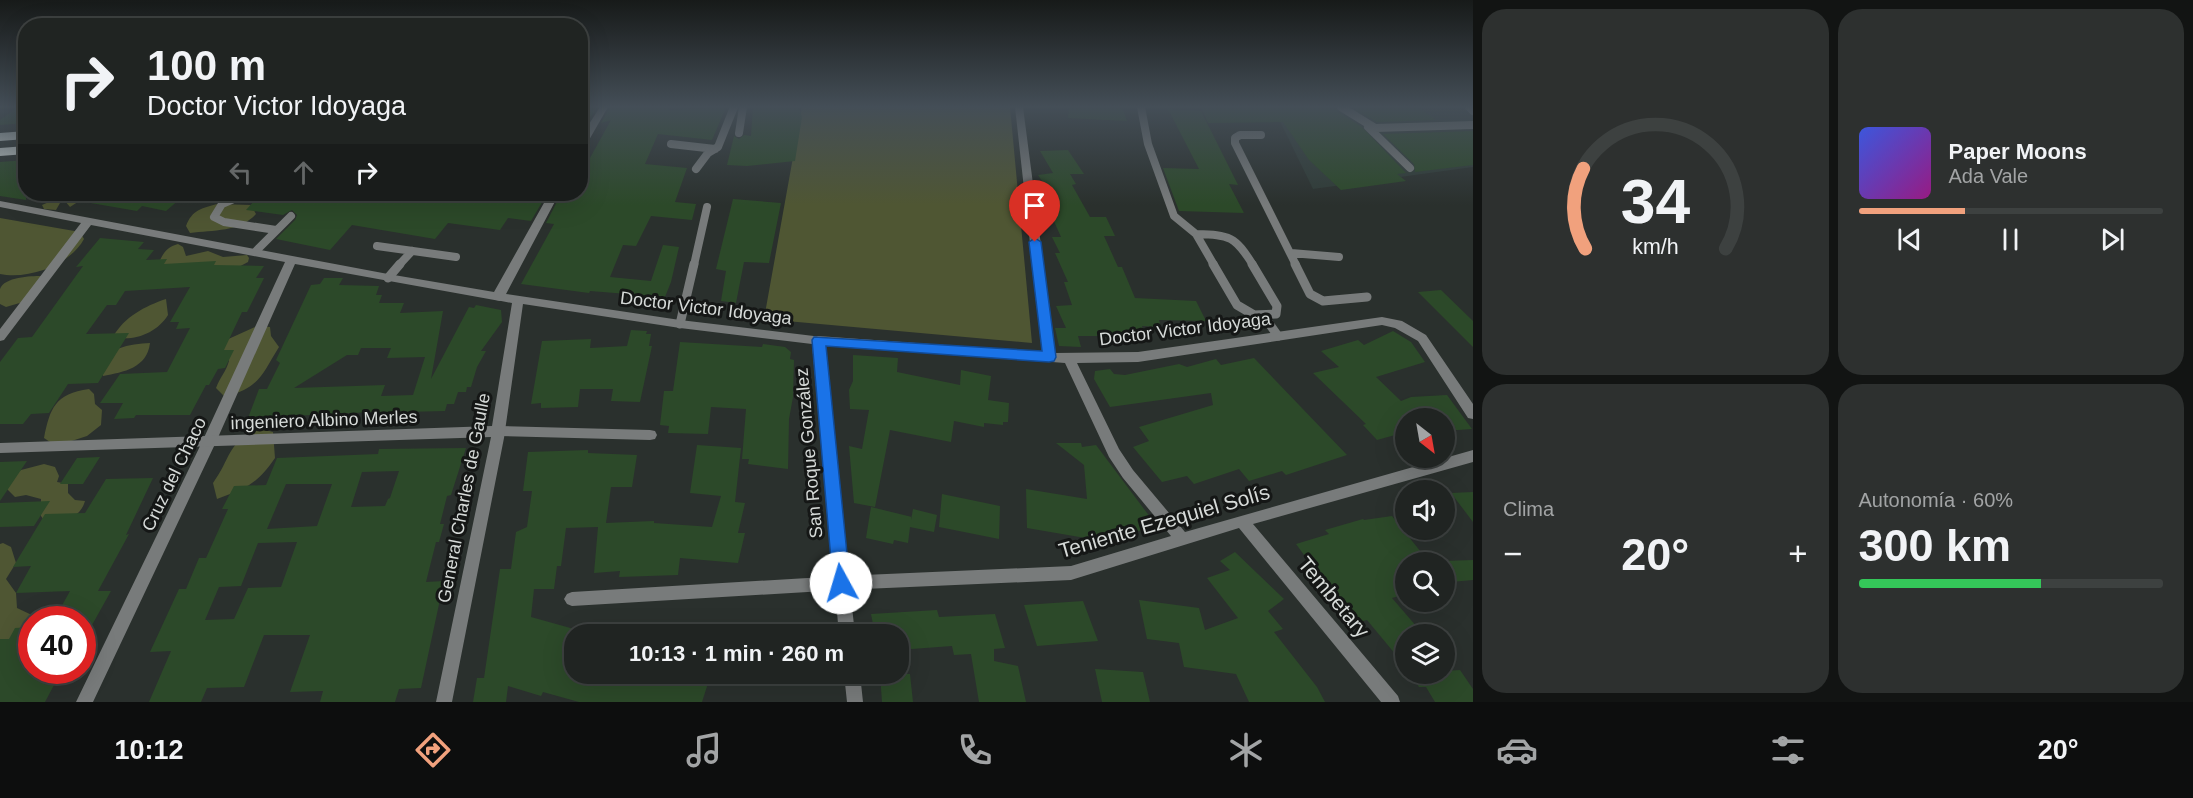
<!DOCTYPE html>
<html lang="es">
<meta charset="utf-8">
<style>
:root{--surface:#202422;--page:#2d302f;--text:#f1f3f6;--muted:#a2a4a5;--line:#3d4140;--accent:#f1a17d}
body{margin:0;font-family:Helvetica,sans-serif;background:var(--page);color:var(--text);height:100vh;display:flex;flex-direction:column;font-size:22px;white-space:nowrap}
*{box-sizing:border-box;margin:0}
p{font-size:20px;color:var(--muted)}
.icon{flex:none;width:33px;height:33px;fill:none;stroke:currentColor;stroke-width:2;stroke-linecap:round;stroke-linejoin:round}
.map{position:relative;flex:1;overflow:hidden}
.sheet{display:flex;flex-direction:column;gap:9px;padding:9px;background:#121413;width:720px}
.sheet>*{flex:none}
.top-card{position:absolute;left:18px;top:18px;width:570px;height:183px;border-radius:24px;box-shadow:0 6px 24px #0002,0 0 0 2px var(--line);background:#202422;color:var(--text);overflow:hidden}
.needle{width:39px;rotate:149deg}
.controls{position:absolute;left:1395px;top:408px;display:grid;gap:12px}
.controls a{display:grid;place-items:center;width:60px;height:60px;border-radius:50%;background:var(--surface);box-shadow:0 6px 24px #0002,0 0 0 2px var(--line);font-size:30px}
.speed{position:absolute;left:18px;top:606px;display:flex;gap:12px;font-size:30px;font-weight:700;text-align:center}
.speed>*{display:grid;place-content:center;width:78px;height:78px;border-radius:50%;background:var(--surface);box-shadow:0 6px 24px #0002,0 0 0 2px var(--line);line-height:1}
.speed .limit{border:9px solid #d22;background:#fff;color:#111}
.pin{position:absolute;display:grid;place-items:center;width:51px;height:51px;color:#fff;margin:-62px -26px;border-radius:50% 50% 50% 0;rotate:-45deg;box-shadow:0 0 6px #0007}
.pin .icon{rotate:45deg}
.me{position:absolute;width:66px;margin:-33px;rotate:354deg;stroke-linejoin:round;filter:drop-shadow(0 0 4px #0008)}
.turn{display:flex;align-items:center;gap:21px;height:126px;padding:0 30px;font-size:27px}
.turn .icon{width:78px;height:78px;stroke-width:2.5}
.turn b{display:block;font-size:42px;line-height:51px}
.lanes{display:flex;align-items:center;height:57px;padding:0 30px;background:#0003;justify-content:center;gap:30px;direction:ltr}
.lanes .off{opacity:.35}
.big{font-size:45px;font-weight:700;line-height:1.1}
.sheet .card{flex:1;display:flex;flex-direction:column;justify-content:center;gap:9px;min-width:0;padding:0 21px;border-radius:24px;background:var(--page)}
.sheet .dial{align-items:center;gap:0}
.dial svg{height:156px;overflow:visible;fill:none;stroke:var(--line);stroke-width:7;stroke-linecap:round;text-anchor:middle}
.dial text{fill:var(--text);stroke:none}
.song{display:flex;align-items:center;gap:18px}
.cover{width:72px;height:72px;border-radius:9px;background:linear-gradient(135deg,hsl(230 70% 55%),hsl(310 70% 35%))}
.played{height:6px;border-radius:3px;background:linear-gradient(90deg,var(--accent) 35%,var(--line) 35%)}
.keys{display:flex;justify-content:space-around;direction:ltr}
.heat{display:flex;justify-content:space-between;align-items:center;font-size:33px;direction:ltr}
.charge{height:9px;border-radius:4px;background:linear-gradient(90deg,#34c759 60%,var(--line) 0)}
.sheet .tiles{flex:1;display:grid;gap:9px;grid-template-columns:repeat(2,1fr)}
.trip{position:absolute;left:564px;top:624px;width:345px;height:60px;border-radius:24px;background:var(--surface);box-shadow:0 6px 24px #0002,0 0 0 2px var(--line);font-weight:700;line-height:60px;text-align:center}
.tab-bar{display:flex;height:96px;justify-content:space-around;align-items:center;background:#0d0e0e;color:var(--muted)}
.tab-bar .icon{width:42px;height:42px}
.tab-bar .current{color:var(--accent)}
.tab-bar b{font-size:27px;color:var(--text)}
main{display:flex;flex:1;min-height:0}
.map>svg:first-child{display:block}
</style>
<main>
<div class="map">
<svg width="1473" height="702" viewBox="0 0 1473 702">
<rect width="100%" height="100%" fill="#2a302d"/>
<path fill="#2f3b36" d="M1273 107H1473V167L1313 189Z"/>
<path fill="#4f5633" d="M802 107H1010L1032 343 764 319Z
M63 194H90L70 207 65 201 60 203 56 210 44 209 42 205 63 196Z
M217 204 251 205 256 214C240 232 213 230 190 233L186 226C192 210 202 208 217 204Z
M0 218 80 232 84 239C70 265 28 280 0 274Z
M178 244 183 247 186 256 208 251 223 257 247 255 249 258 248 262 233 270 158 264C163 254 166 247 178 244Z
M41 276 43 284 23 302 6 307 0 304C0 300 0 293 0 289 4 277 31 276 41 276Z
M166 299 168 315C157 333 134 342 113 337 124 317 145 306 166 299Z
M257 326 270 327 271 336 279 347C261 376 260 387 225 397L216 388C220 377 226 372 229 361L223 350 224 341Z
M150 343C147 368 124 372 103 376 99 348 129 344 150 343Z
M89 389 94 394 95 404 102 410 101 425 87 436 56 446 44 438C50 408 55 394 89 389Z
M258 428 273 432 275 458C257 484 247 488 217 499L213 483C232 457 225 446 258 428Z
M44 464 55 467 59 476 57 482 68 484V493L75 500 85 501C80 519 63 521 47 525L41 516V499L26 495 15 497 7 489 10 478 21 470Z
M3 543 11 547 16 563 6 579 16 593 17 608 36 617 32 620 29 632 0 650V544Z"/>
<path fill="#2c4929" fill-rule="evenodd" d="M18 107H26V123L0 125V120Z
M593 107H598L580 130V108Z
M610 107H670L669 110 726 107 712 140 658 134 645 164 687 168 675 202 696 204 692 220 651 216 636 246 623 245 610 277 651 281 663 245 679 247 671 282 665 297 590 291 589 293 521 284 554 224 546 223 561 194H580V176L611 120 601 123Z
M753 107H799L802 117 795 161 747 166 727 165 734 136 739 139 744 135 751 136Z
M1069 107H1122L1127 121 1068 118Z
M1201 107H1335L1338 112 1362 127 1406 173 1397 174 1406 181 1341 190 1309 160 1283 122 1208 123Z
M1352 107H1418L1436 120 1377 122Z
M1168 109 1201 111 1238 185 1229 184 1244 213 1179 211 1163 168 1199 169Z
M1473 131V165L1415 172 1414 164 1383 134Z
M1068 150 1084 174H1070L1076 184 1072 185 1090 217H1106L1115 236H1104L1118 267H1122L1135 298 1196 301 1206 321 1159 320 1161 327 1142 326 1147 341 1115 343 1113 336H1078L1081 347 1059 346 1055 328H1066L1056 306 1072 305 1064 282H1068L1055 253H1060L1052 237H1061L1044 199 1053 198 1038 175 1053 173 1040 151Z
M26 160V200L0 196V162Z
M79 194H186L166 211 142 206 137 211 79 201Z
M264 194H547L531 221 508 218 500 230 448 223 435 239 352 225 330 250 276 239 295 220 297 215 292 210 283 215 246 210 254 201 263 200Z
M733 199 781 203 769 263 744 262 736 303 721 301 726 271 716 269Z
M100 238 144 242 138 249 154 250 146 260 167 259 164 264 216 261 214 265 264 266 256 278H264L247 312H242L224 350H234L225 368 218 369 209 385H206L190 415H136L134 418 114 419 123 403H100L120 374 167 372 190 328 176 329 179 322H170L190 287 125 291 116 305H107L86 334 129 333 98 383 68 384 49 413 31 414 23 424H0V362L18 338 32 337 83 266 76 267Z
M324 278H343L339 285 379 286 376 295H382L379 303H404L400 313 443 311 431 379 469 307 474 308 476 305 501 310 502 322 481 351H486L477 367 471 387H467L466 392H458L454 404H447L445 411 404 412 402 419 371 420 373 412 248 418 259 389H267L280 363 276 360 311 285 320 284ZM361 348H391L387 358 425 357 413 395 381 396 385 385 294 388 347 355H358Z
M1441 290 1473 321V347L1418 292Z
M631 330 647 331 646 334H651L649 346H652L640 402 611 401 613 389H580L578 407 541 408V403L531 404 542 341 591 339 590 348 627 346Z
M1393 331 1411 342 1425 362 1376 377 1401 401 1411 397 1447 395 1472 429 1444 431V418H1406V432L1377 440 1363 425 1366 424 1313 373 1339 367 1321 351 1358 340 1364 345Z
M680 342 762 347 763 344 785 347 791 352 790 359 794 360 793 397 789 419 788 469 748 464 749 459H742L746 409 711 407 708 434 668 433 669 426 660 425 664 391H673Z
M853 355 898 358 897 372 960 385 961 370 991 376 988 400 1009 403 1008 422H1003V425L984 423V427L954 421 951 442 890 430 875 507 854 503 849 446 862 449 869 410 850 409 849 390 853 381Z
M1254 358 1347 455 1286 475 1282 471 1249 481 1239 469 1194 484 1187 476 1162 482 1133 447 1149 441 1139 427 1213 405 1211 393 1110 407 1094 379 1095 371 1110 369 1114 374 1125 375 1179 364 1187 367 1216 359 1221 365Z
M1056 443H1081L1082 447 1096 445 1156 525 1100 545 1097 540 1027 528 1026 489 1087 499 1084 465Z
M697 445 741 448 735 502 745 503 738 533H745L738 563 680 558 678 575 619 577 620 571 594 573 598 527 566 528 561 566H557L554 589H534L531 617 574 629V674H711L702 702H579L543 692 541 696 508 686 506 702H473L477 678H484L500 569H511L516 532 527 527 532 491H523L528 452 588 450V453L637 455 632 487H611L606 523 654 521V523L712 527 721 496 690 493Z
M466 448 451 495 447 496 440 524H444L439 542H436L426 582 444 581 421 688 399 689 395 702H320L323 691 290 692 310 635H264L244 687 207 688 201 702H149L171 651 150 652 179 589H186L199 558H206L228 509H222L234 486 266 485 277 458 378 454 379 449ZM399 471 390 498 388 499 385 506 351 507 362 472ZM286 484H332L317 526 267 529ZM297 542 281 587 248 588 234 619 205 620 219 587 241 586 258 543Z
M100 457 83 484H60L77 458Z
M27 461 0 501V462Z
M153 478 126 535 129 534 98 591H111L82 643V620H54L70 591 16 593 31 566 13 567 45 514 85 513 106 479Z
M1473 492V522L1451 493Z
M942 494 1000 506 999 539 939 527Z
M50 501 34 526 0 527V503Z
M871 507 912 517 911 520 913 509 937 515 934 532 910 527 908 543 894 540 893 544 866 538Z
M1392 516 1429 562H1406V594L1392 598 1423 634H1406V667L1367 620 1359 622 1339 598 1336 599 1296 544 1329 534 1325 530 1363 519 1364 520Z
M1235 552 1284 599 1268 611 1283 629 1274 632 1317 687 1325 702H1249L1236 674 1184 667 1179 643 1147 639 1139 600 1199 608 1205 630 1238 618 1207 578 1230 570 1220 561Z
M1473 560V580L1451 582 1444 572V561Z
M1083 601 1098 641 1037 646 1024 605Z
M937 610 939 617 995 614 1005 648 994 649V661L1018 666 1026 702H979L971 654 954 655 952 646 898 650V634H875L871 614Z
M32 627V670H62L45 702H0V639H9L15 628Z
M1095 669 1143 672 1150 702H1102Z
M1460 670 1473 689V702H1435L1426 687H1419L1410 674H1444V671Z
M880 674H910L913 702H882Z"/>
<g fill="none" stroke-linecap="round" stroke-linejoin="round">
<path stroke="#787b7b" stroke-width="8" d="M1141 107 1148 144 1174 216 1196 234
M1341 107 1375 128 1473 125
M1469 107 1473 111
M1368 127 1410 168
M739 133 743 107
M1261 135H1240L1235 138V143L1296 265
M671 144 715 149
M696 169 708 153 718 147 734 107
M245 194 222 204 214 217 224 222 276 230
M245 194 259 196
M1196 234C1230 235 1235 236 1253 265
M1196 234 1214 265
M377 246 456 257
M256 251 291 216
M1291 253 1339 257
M399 265 412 251
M694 265 707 207"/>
<path stroke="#787b7b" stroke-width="9" d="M1213 264 1237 305 1254 315 1276 314 1277 306 1252 264
M1295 264 1310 294 1323 301 1367 297
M388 278 400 264
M1263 315 1278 336
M680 324 694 264"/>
<path fill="#787b7b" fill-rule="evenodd" d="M1015 107H1023L1055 353 1138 352 1382 317 1402 321 1426 335 1473 404V419L1468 418 1418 341 1395 328 1382 325 1138 362 1077 363 1119 449 1133 470 1185 532 1473 450V462L1253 524 1398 696 1400 702H1381L1239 528 1071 580 841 590 572 606 567 604 564 599 567 594 572 592 841 576 1071 566 1171 536 1123 478 1109 457 1065 363 818 344 812 340 818 336 1042 352Z
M0 201 388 274 500 293 506 297 500 301 295 264 216 442 93 702H76L202 442 285 262 91 225 4 340 0 341V329L81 223 0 207Z
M498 426 650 430 655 431 657 435 655 439 650 440 498 436 493 435 491 431 493 427Z"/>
<path fill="#787b7b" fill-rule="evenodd" d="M600 107H608L585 147 580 150V138Z
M549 194H559L506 294 680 320 822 337 855 634H839L812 344 680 328 523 304 504 438 452 702H436L491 437 0 453V443L492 426 512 303 496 300 494 292Z
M844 674H860L863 702H847Z"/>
<path fill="#d0d8d6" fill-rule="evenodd" d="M26 131V139L0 141V133Z
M26 146V154L0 156V148Z"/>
</g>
<linearGradient id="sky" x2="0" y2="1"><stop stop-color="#171a19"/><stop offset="0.52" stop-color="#444e57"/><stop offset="1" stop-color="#444e57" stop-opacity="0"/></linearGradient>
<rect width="1473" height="205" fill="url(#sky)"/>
<path fill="#1a73e8" stroke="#114b97" stroke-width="1.5" d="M1035 238 1041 242 1056 357 1054 361 1049 362 826 346 850 583 847 589 841 591 835 589 833 583 812 340 814 337 1042 351 1029 242Z"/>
<g text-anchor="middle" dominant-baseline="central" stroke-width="6" stroke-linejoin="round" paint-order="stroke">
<g font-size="18" fill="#d6dad8" stroke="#151716">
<text transform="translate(706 308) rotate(7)">Doctor Victor Idoyaga</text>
<text transform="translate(1185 329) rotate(-7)">Doctor Victor Idoyaga</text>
<text transform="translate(324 420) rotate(-2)">ingeniero Albino Merles</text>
<text transform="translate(809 453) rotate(-95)">San Roque González</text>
<text transform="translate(174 474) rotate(-64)">Cruz del Chaco</text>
<text transform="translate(464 498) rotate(-79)">General Charles de Gaulle</text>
</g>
<g font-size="21" fill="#d6dad8" stroke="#151716">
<text transform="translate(1164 521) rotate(-16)">Teniente Ezequiel Solís</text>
<text transform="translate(1334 597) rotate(50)">Tembetary</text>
</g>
</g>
</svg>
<div class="controls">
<a><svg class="needle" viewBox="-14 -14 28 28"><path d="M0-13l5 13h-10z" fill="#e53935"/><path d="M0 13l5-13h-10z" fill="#a2a4a5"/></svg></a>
<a><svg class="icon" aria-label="sound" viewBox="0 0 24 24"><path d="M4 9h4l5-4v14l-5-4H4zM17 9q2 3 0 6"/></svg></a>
<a><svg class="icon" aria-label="search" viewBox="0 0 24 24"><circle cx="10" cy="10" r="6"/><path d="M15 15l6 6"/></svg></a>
<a><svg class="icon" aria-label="layers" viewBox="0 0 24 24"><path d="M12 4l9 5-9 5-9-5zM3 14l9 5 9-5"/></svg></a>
</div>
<div class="speed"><div class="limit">40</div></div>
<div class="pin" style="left:1035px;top:242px;background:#d93025"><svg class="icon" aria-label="arrive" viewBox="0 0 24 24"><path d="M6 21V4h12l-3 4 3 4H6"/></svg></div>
<svg class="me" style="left:841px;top:583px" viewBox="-20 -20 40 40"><circle r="19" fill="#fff"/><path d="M0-13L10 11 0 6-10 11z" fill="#1a73e8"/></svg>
<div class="trip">10:13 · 1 min · 260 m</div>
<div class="top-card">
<div class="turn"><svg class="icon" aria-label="right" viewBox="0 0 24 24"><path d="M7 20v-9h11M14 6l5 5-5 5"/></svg><div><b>100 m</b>Doctor Victor Idoyaga</div></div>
<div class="lanes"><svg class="icon off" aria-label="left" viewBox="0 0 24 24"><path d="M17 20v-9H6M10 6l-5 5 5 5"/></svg><svg class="icon off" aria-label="ahead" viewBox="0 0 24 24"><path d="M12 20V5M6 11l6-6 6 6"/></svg><svg class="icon" aria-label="right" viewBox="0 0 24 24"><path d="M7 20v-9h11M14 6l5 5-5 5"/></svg></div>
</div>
</div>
<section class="sheet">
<div class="tiles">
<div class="card dial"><svg viewBox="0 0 100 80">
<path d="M14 69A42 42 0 1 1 86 69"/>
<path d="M14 69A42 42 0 0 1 13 28" stroke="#f1a17d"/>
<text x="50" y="56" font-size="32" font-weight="700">34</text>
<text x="50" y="72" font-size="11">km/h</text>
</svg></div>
<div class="card">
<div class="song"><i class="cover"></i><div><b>Paper Moons</b><p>Ada Vale</p></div></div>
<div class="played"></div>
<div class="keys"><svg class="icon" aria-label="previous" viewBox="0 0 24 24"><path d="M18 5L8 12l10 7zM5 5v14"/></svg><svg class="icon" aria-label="pause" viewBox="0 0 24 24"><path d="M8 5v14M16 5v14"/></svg><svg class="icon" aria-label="next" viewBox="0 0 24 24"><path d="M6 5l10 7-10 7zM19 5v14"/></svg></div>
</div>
<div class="card"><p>Clima</p>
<div class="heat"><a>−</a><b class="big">20°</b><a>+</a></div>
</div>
<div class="card"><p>Autonomía · 60%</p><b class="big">300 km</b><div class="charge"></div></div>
</div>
</section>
</main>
<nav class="tab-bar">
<b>10:12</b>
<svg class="icon current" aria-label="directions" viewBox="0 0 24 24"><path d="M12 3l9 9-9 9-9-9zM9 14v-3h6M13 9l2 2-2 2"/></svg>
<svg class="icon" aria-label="music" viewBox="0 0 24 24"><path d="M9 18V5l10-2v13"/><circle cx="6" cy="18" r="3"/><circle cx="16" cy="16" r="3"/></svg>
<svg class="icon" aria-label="phone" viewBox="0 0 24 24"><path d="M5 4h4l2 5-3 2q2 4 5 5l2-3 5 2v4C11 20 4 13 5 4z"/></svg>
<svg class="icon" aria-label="climate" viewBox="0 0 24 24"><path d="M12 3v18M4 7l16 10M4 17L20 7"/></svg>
<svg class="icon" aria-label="car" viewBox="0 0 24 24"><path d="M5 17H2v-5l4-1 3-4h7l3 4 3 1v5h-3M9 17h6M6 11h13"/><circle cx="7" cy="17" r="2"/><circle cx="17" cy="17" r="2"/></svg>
<svg class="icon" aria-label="filters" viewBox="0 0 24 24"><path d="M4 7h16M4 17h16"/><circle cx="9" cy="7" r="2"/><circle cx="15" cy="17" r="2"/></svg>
<b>20°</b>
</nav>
